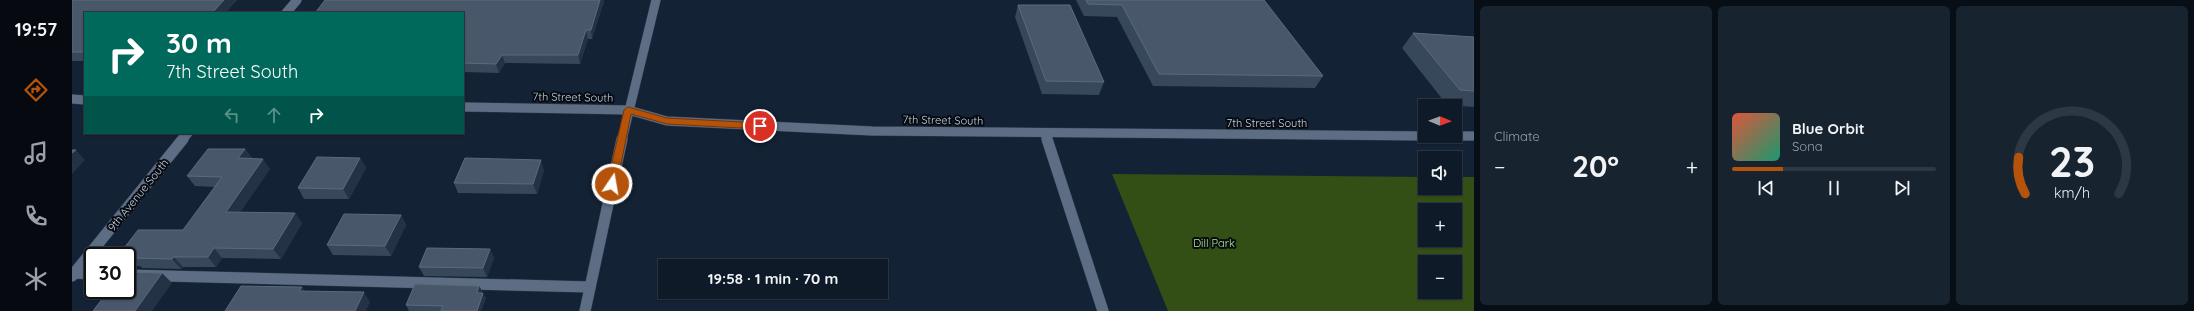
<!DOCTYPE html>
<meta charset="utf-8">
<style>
:root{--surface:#0e1a27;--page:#17232f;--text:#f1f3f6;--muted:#9ba1a7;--line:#2e3844;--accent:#b45309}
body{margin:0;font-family:Quicksand,sans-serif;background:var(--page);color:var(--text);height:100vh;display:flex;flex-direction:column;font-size:15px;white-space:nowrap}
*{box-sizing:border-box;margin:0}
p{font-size:13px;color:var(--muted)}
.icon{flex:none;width:22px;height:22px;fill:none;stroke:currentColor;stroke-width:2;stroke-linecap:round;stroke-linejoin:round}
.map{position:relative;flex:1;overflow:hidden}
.side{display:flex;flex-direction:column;gap:6px;padding:6px;background:#080e15;width:720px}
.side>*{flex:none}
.top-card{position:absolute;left:12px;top:12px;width:380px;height:122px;border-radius:0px;box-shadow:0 1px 3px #0004,0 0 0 1px var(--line);background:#00695c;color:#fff;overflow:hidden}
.needle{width:26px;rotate:91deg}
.fabs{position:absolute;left:1346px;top:99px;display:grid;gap:8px}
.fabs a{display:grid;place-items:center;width:44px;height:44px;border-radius:0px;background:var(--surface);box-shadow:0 1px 3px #0004,0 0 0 1px var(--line);font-size:20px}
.speed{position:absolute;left:12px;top:247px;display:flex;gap:8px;font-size:20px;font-weight:700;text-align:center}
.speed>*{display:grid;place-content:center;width:52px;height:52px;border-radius:50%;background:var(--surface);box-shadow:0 1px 3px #0004,0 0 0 1px var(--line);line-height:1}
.speed .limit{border:2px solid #111;border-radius:6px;background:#fff;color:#111}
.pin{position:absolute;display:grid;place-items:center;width:34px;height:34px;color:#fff;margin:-17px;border:2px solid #fff;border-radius:50%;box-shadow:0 1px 4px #0007}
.me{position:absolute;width:44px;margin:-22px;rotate:12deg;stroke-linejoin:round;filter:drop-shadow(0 0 3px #0008)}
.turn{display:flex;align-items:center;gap:14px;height:84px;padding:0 16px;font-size:18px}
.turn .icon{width:52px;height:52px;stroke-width:2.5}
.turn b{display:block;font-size:28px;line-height:34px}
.lanes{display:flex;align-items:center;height:38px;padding:0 16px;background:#0003;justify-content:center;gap:20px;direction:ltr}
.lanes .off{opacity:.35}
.big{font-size:30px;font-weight:800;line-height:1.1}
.side .tile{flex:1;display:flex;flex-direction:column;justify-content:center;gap:6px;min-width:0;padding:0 14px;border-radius:6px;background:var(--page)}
.side .dial{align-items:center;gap:0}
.dial svg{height:104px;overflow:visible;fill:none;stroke:var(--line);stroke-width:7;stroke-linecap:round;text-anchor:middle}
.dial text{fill:var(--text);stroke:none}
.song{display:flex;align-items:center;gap:12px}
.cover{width:48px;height:48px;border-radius:6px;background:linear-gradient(135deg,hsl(10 70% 55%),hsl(160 70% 35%))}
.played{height:4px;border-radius:2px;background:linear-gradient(90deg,var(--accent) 25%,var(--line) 25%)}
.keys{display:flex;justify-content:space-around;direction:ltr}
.heat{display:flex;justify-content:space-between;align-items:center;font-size:22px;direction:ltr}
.side .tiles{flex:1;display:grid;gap:6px;grid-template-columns:repeat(3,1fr)}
.trip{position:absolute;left:586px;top:259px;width:230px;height:40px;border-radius:0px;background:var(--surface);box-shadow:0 1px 3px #0004,0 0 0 1px var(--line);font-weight:800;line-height:40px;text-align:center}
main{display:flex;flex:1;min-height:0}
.dock{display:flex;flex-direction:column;width:72px;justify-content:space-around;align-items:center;background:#060a10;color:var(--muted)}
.dock .icon{width:28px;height:28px}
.dock .on{color:var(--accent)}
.dock b{font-size:18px;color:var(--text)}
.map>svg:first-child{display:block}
</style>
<main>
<nav class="dock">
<b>19:57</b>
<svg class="icon on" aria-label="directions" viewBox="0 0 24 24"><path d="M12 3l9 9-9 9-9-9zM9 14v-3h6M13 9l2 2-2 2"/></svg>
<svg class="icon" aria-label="music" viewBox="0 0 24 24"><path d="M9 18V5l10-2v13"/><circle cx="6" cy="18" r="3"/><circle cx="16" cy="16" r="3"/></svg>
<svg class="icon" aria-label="phone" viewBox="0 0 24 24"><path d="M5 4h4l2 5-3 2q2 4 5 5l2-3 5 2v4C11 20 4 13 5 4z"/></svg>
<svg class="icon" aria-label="climate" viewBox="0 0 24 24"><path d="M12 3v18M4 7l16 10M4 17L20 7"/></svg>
</nav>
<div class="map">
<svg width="1402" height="311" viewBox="0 0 1402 311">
<rect width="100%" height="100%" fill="#132234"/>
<path fill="#334f16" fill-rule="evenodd" d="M1040 174 1353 177V188H1383V177H1402V311H1096ZM1353 210H1383V240H1353ZM1353 262H1383V292H1353Z"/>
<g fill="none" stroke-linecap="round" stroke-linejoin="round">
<defs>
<path id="service-far1" d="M973 133 975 140"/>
<path id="service" d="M975 139 1031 311
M0 273 21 274
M55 275 518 287"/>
<path id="minor-far1" d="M214 13 225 0
M0 99 13 100
M391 107 556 110 595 121 800 131 1353 136
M1383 136H1402
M110 140 116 133
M550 140 584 0"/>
<path id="minor" d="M0 276 111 139
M513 311 550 139"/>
</defs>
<use href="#service-far1" stroke="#313b4b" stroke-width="10"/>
<use href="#service" stroke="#313b4b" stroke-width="12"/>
<use href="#minor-far1" stroke="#313b4b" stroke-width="10"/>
<use href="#minor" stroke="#313b4b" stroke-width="12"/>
<use href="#service-far1" stroke="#5d6e84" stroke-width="9"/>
<use href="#service" stroke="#5d6e84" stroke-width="11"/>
<use href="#minor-far1" stroke="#5d6e84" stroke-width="9"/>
<use href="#minor" stroke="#5d6e84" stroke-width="11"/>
</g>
<path fill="#38485b" d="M0 0H165L153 13H13V61H0Z
M253 0H532V1L520 39H516L508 64 433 63 427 73 391 72V13Z
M1004 0H1192L1251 76 1243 88 1081 86 1045 17 1012 16Z
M946 5 1032 82 1027 95 970 94 943 17Z
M1341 33 1402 37V107L1375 105 1330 48Z
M173 149 180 158 198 169 168 212 223 213 230 223 209 259 150 258 144 267H111L109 269 70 268 68 266H56L55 265V256L111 230 143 187 123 186 115 176Z
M288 158 294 168 277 199H232L226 188Z
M472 170 465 194 386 193 382 183Z
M329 215 334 225 319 256 261 255 255 245Z
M418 249 422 258 415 277 352 276 347 267Z
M407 286 410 291 409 293 414 298 409 311H337L334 305Z"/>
<path fill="#233245" d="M152 0H165L153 13H140Z
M528 0H532V1L520 39 519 30Z
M514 30 516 39 508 64 506 55Z
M430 55 433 63 427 73 424 64Z
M173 149 180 159 166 158Z
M4 150 13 160 0 174V153Z
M288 158 294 168 277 199 271 189Z
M191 159 198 169 162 222 154 212Z
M469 160 472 170 465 194 461 184Z
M223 213 230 223 209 259 201 249Z
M329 215 334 225 319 256 313 246Z
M142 248 150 258 144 267 136 257Z
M418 249 422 258 415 277 411 268Z
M102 257 111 267 109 269 100 259Z
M90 273 100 283 80 311H63Z
M407 286 410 291 407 298 405 293Z
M230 287 237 297 227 291Z
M292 292 298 302 294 311H283Z
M411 293 414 298 409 311H405Z"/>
<path fill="#485769" stroke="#5c6a7c" d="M0 0H152L140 13H13V52H0Z
M253 0H528L519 30H514L506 55H430L424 64 391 63V13H243Z
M1014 0H1192L1251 76 1087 74 1050 5 1016 4Z
M946 5H998L1032 82 974 81Z
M1341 33 1402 37V91L1388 90Z
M136 149H173L166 158 191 159 154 212 223 213 201 249 142 248 136 257H102L100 259 61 258 63 256H46L66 230H111L150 177 115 176Z
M0 150H4L0 153Z
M245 157 288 158 271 189 226 188Z
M393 158 469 160 461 184 382 183Z
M272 214 329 215 313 246 255 245Z
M355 248 418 249 411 268 347 267Z
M55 272 90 273 63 311H21L37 290H55Z
M343 284 407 286 405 293H411L405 311H369L371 306 334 305Z
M169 286 230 287 227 291 292 292 283 311H153Z"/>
<path fill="#b45309" stroke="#753606" d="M556 107 595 118 688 123 693 126 688 129 595 124 559 114 545 184 540 187 535 184 552 110Z"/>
<g text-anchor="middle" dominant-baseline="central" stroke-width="4" stroke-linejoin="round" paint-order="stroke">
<g font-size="11" fill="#cbd4e1" stroke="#060b13">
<text transform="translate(501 97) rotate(1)">7th Street South</text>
<text transform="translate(871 120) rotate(1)">7th Street South</text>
<text x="1195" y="123">7th Street South</text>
<text transform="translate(66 195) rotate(-51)">9th Avenue South</text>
</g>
<g font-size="11" fill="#b3ea84" stroke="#060b13">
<text x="1142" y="243">Dill Park</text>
</g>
</g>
</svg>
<div class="fabs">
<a><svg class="needle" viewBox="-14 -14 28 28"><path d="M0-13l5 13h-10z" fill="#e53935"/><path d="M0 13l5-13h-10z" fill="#9ba1a7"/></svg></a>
<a><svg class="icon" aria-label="sound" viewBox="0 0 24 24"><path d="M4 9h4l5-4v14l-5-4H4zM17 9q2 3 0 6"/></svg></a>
<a>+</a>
<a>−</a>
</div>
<div class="speed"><div class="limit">30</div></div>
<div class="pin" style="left:688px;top:126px;background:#d93025"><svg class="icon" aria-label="arrive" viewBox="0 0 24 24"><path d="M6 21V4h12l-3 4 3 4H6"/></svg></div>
<svg class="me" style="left:540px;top:184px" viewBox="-20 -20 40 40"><circle r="17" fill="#b45309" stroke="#fff" stroke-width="3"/><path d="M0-11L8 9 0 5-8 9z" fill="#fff"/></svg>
<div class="trip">19:58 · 1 min · 70 m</div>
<div class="top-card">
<div class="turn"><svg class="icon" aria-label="right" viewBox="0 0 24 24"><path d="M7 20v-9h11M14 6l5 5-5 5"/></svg><div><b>30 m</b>7th Street South</div></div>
<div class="lanes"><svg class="icon off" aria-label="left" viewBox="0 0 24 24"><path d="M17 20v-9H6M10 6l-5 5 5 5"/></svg><svg class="icon off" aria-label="ahead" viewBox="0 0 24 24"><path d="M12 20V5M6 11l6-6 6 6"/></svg><svg class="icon" aria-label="right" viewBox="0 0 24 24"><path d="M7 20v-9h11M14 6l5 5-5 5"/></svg></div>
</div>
</div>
<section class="side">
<div class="tiles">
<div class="tile"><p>Climate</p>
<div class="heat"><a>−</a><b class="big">20°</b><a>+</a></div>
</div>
<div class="tile">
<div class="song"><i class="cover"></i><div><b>Blue Orbit</b><p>Sona</p></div></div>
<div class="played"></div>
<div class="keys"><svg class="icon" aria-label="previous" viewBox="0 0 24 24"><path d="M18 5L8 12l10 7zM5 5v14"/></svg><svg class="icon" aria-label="pause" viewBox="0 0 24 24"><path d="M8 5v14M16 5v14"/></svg><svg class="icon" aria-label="next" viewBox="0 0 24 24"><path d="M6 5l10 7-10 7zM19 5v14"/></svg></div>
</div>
<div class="tile dial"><svg viewBox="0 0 100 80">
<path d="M14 69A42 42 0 1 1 86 69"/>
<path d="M14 69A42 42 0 0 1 9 41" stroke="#b45309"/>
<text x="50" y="56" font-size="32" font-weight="700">23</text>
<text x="50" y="72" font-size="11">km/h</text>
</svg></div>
</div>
</section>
</main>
